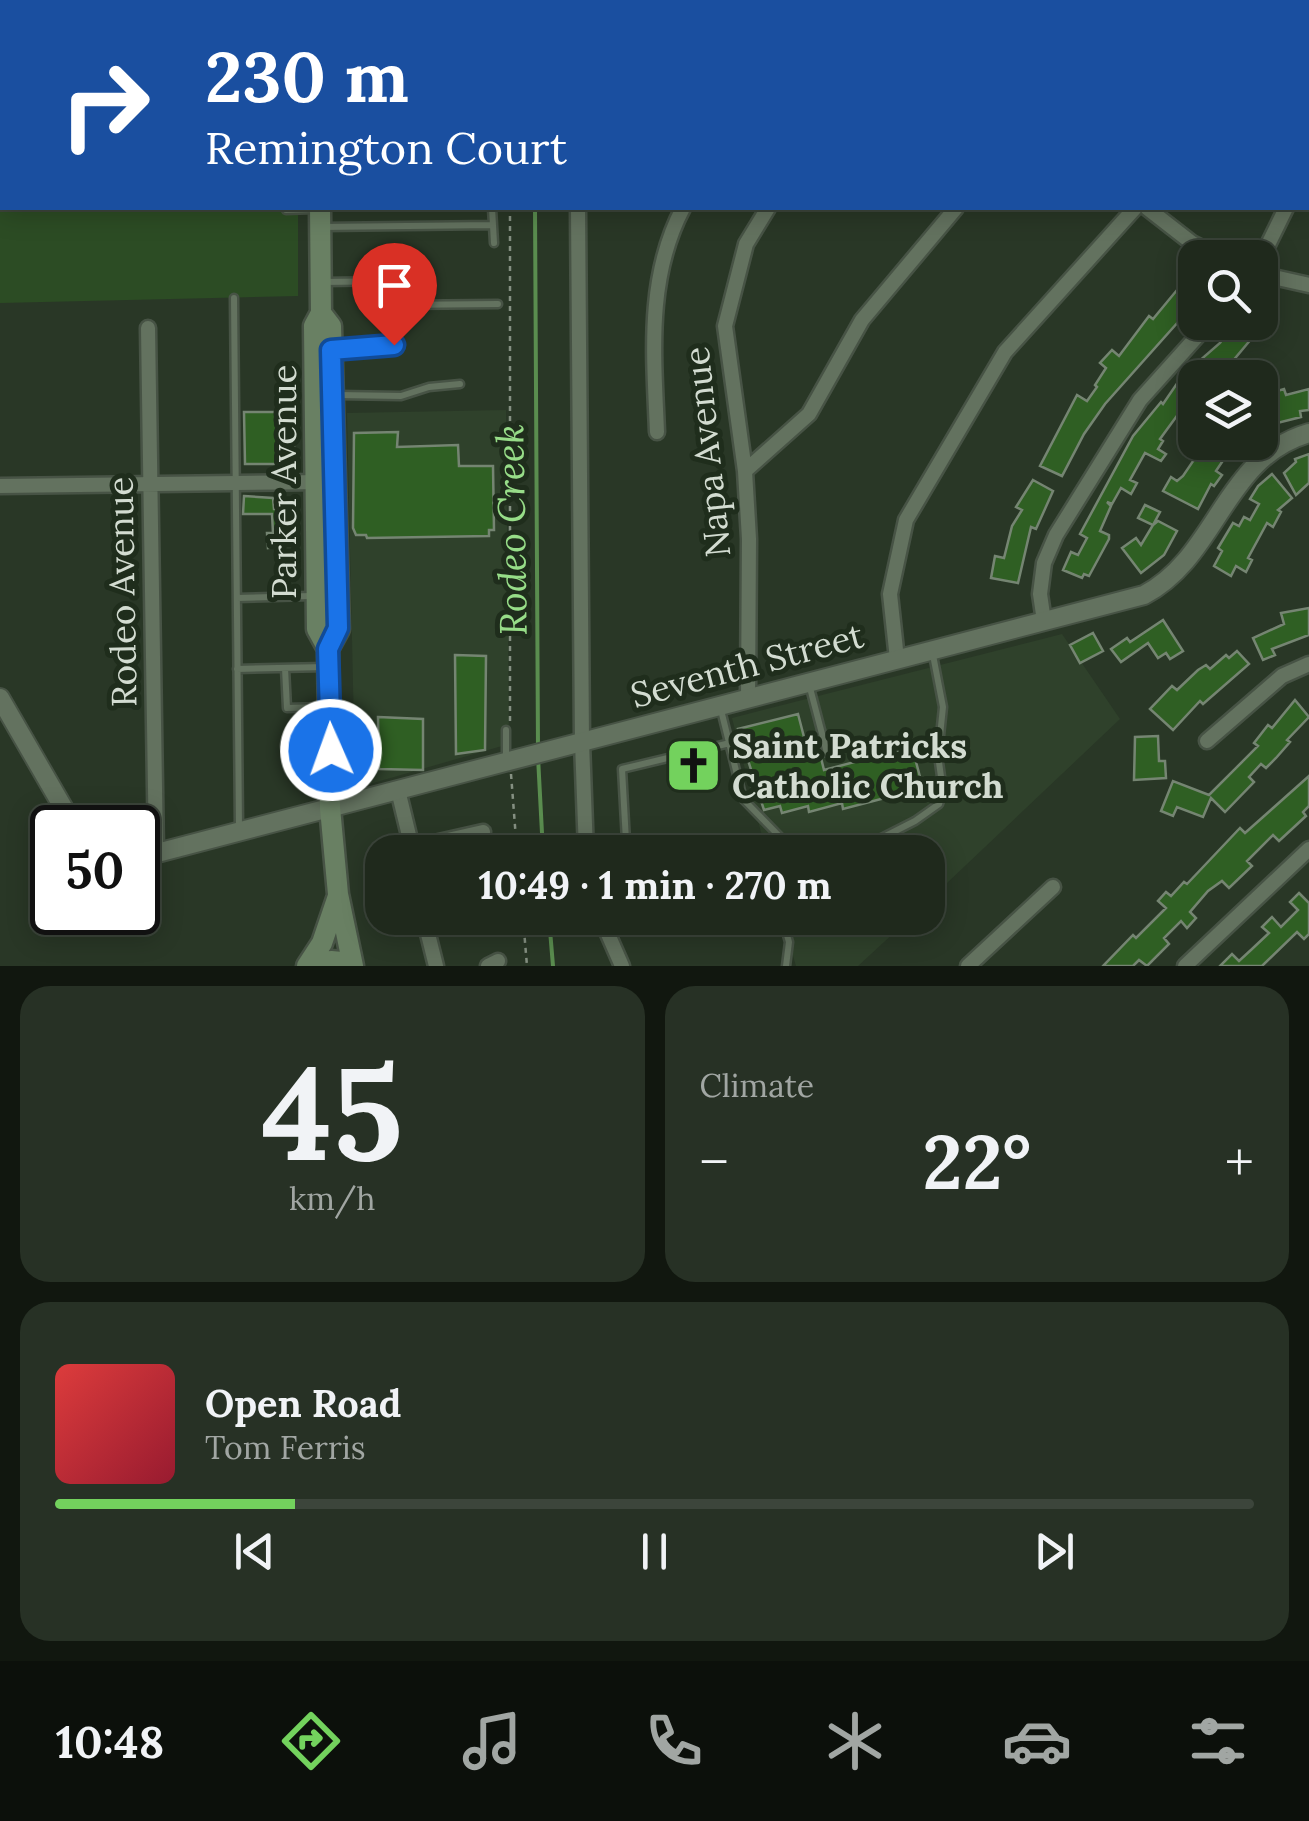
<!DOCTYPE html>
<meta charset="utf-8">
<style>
:root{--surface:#1f291c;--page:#273125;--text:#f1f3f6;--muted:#a1a6a3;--line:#3c453b;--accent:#73d25d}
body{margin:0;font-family:Lora,serif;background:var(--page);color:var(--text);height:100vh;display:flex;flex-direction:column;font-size:38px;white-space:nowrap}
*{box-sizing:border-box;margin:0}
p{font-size:32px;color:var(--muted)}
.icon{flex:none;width:55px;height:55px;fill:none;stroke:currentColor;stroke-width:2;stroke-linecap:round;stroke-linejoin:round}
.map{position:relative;height:966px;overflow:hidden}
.side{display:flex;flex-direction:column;gap:20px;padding:20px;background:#11170f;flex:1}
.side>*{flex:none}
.top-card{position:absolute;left:0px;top:0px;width:1310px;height:210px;box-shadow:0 5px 25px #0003,0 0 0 2px var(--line);background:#1a4fa0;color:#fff;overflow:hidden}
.tools{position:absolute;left:1178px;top:240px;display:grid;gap:20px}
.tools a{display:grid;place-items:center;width:100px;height:100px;border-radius:20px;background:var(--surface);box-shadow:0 5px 25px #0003,0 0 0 2px var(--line);font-size:50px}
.speed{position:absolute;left:30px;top:805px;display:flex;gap:20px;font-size:50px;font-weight:700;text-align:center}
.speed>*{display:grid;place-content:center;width:130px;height:130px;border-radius:50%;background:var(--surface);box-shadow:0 5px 25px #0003,0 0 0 2px var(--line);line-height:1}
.speed .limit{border:5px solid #111;border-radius:15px;background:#fff;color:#111}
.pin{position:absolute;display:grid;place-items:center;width:85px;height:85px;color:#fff;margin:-102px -42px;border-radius:50% 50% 50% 0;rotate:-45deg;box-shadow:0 0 10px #0007}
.pin .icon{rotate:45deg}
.me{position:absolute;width:110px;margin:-55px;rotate:358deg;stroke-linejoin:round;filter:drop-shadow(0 0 8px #0008)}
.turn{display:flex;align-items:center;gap:35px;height:210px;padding:0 40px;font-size:45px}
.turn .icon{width:130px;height:130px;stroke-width:2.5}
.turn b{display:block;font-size:70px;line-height:85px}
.big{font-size:75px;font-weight:700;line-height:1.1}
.side .card{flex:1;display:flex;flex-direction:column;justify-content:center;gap:15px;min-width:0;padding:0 35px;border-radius:30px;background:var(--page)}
.side .dial{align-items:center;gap:0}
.dial b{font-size:130px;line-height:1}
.song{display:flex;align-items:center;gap:30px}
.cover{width:120px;height:120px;border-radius:15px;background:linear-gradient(135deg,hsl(0 70% 55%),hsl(350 70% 35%))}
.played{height:10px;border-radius:5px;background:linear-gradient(90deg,var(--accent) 20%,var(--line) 20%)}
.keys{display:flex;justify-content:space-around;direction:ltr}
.heat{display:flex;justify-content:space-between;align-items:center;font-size:55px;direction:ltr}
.side .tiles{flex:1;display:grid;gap:20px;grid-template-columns:1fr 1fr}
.card:last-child{grid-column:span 2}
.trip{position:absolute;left:365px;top:835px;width:580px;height:100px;border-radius:30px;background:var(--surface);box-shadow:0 5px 25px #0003,0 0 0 2px var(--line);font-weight:700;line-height:100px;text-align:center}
.menu{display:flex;height:160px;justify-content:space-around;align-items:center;background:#0c100b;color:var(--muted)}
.menu .icon{width:70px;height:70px}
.menu .on{color:var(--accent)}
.menu b{font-size:45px;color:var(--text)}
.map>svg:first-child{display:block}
</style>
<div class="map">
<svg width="1309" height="966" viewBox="0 0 1309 966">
<rect width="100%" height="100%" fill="#293726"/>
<path fill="#2f412b" d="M506 410 509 744 366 785 355 775 347 413Z
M1062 634 1120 719 928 901V852H766L732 718Z
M782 918H910L858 966H796Z"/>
<path fill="#2c4c24" d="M0 0H297L2 2V208H298V296L0 303Z"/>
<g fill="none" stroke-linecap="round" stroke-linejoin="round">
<path stroke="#5a8d4f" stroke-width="4" d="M533 0V2
M535 208 538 748
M538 757 543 852
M549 918 553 966"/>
</g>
<path fill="#2f5f23" stroke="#758572" stroke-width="2.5" d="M1195 266V303L1105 404 1084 434 1062 476 1040 466 1077 395 1087 401 1097 387 1095 385 1106 368 1100 363 1112 350 1119 356 1149 316 1153 319 1177 290 1181 294Z
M1233 325 1252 338 1226 369 1223 367 1218 374 1215 371 1210 378H1195V399L1190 406 1195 413 1192 418 1179 413 1160 439 1163 441 1158 449 1166 454 1161 461 1145 453 1130 480 1137 483 1131 494 1121 488 1112 504 1107 502 1111 506 1100 531 1109 535V539L1089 576 1084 574 1082 578 1063 570 1071 552 1078 555 1087 538 1080 534 1133 436 1161 402 1163 404 1178 382 1182 384 1198 362 1220 343Z
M1284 389 1286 395 1309 389V410L1300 411 1301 417 1273 424 1276 429 1264 434 1260 426V412L1273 406 1270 393Z
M244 412H294V464H245Z
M398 432 397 447 458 445 459 466H493L494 530H489V536L367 538 366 535H356L353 528 354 433Z
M1202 448 1222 462 1216 471 1222 475 1214 486 1211 484 1198 509 1163 491 1171 477 1177 481 1183 476Z
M1309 454V483L1296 495 1284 473 1296 462 1295 459Z
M1272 474 1292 498 1278 510 1281 512 1273 527 1267 523 1248 558 1252 560 1246 572 1236 566 1231 576 1214 566 1222 551 1218 548 1233 523 1239 526 1244 517 1250 520 1259 504 1250 499 1258 486Z
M1033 480 1053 491 1036 529 1031 527 1018 583 991 578 995 556 1004 558 1012 526 1022 510 1016 507Z
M244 496 273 498 274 509H281L282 533 295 532V544L268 548 267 533H273L272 514H243Z
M1145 505 1160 512 1153 525 1158 521 1177 531 1164 555 1141 573 1122 548 1136 538 1141 545 1153 525 1138 518Z
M1309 608V635L1272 649 1275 655 1263 660 1253 638 1284 624 1281 613Z
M1163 620 1183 651 1170 659 1166 653 1158 658 1148 643 1121 662 1111 649 1127 638 1130 642Z
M1093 633 1103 651 1080 663 1070 645Z
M1237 651 1249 664 1203 704 1200 701 1173 730 1150 709 1172 686 1177 690 1198 670 1206 665 1210 669 1226 655 1229 658Z
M455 655 486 656 485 750 456 754Z
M1295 700 1309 717 1287 740 1290 742 1276 758 1266 768 1261 764 1249 777 1254 782 1225 812 1211 798 1203 817 1177 807 1173 816 1161 811 1173 781 1209 795 1258 746 1254 743 1268 725 1272 728Z
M798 714 810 760 821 758 824 770 912 747 923 788 843 809 842 803 809 812 808 806 782 813 780 806 764 810 738 729Z
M378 717 423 719V770L379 769Z
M1158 736 1159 761H1165L1166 778 1134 780 1135 737Z
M1309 776V806L1303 812 1306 816 1279 841 1273 835 1247 861 1252 866 1229 888 1222 881 1208 891 1190 912 1196 918 1187 928 1181 921 1164 938 1169 944 1147 966 1139 960 1133 966H1103L1133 935 1136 938 1166 908 1158 901 1166 892 1171 896 1184 882 1187 884 1240 828 1245 833Z
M1299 893 1309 903V934L1304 939 1297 932 1262 966H1220L1232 954 1239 961 1252 949 1269 933 1262 927 1272 917 1281 927 1298 910 1290 902Z"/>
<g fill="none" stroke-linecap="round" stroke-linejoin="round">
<defs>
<path id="service" d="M492 208 494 243
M286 210 314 209
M322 227 493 225
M322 282 402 281 401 256
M234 298 239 827
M402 305V281
M337 349 394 345 393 305 498 304
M338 395 401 396 429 387 460 384
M237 598 311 596
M285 668 287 708 325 707
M237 669 326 667
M809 684 827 753
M720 706 743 799 786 843 812 844 851 852
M506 759V730
M586 847 626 841 622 769 730 743
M777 852 786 843
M854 852 915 821 939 804 943 791 938 755 943 707 933 655
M782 918 789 942 786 966"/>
<path id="minor" d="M575 0V2
M832 0 841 2
M906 2V0
M1062 2 1063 0
M1212 2 1213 0
M1308 165 1309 162
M578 208 582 742 586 852
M1147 208 1192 243 1222 258
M1260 261 1286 208
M1260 274 1309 285
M148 328 156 854
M657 432C654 355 646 278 683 208
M745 471 809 414 862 320 956 208
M0 486 324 482
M1044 621 1040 594 1044 563 1056 535 1140 400 1210 322
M897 659 890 594 906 520 1005 352 1135 208
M748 699 749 539 745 471 725 326 746 244 768 208
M1207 741 1282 676 1309 664
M398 790 413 852
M412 848 483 832
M424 918 436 966
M601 918 622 966
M488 966 498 961
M968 966 1053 887
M1185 966 1309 849"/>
<path id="tertiary" d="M0 698 75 828
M138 858 1144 595C1218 556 1224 457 1309 433"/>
<path id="secondary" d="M311 0 312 2
M329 0V2
M320 208 321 313 314 326 317 629 328 649 330 808 338 894 353 966
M321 313 331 326 339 629 328 649
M307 966 322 943 338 896
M321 966 331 961 352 963"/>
</defs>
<use href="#service" stroke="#475345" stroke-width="11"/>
<use href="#minor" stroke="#475345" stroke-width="19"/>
<use href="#tertiary" stroke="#475345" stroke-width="22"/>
<use href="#secondary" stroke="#475345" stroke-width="25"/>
<path stroke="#859082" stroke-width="2.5" stroke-dasharray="5 5" stroke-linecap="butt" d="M509 0V2
M510 721V208
M511 774 517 852
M523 918 527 966"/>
<use href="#service" stroke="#63725f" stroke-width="6"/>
<use href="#minor" stroke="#63725f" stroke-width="14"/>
<use href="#tertiary" stroke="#63725f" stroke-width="18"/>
<use href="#secondary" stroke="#698063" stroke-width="20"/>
</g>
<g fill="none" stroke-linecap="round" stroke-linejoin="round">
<defs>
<path id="route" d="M331 750 328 649 338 628 331 350 394 345"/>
</defs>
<use href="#route" stroke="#114b97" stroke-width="25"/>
<use href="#route" stroke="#1a73e8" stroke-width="18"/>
</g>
<defs>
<symbol id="church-square" viewBox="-11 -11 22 22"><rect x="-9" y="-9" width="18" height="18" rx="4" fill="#73d25d" stroke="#1f2d1c"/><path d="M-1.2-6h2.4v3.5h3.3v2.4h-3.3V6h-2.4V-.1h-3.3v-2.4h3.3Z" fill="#111"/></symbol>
</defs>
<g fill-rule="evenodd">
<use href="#church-square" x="662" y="734" width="63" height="63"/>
</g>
<g text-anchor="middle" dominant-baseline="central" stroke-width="10" stroke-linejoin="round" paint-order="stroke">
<g font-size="35" fill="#d3dcd1" stroke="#1f2d1c">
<text transform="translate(707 452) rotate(-96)">Napa Avenue</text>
<text transform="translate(283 482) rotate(-90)">Parker Avenue</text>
<text transform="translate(122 592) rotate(-91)">Rodeo Avenue</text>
<text transform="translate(747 665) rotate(-15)">Seventh Street</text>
</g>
<g font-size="35" font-weight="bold" fill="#d3dcd1" stroke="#1f2d1c" text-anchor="start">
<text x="732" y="745">Saint Patricks<tspan x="732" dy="40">Catholic Church</tspan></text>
</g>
<g font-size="38" font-style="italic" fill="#97dd88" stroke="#1f2d1c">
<text transform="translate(511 530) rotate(-91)">Rodeo Creek</text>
</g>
</g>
</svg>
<div class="tools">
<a><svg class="icon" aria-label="search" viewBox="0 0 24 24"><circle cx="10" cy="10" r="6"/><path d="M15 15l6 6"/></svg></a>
<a><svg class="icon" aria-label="layers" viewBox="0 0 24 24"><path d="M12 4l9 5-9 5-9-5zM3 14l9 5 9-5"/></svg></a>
</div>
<div class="speed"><div class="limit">50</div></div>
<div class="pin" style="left:394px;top:345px;background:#d93025"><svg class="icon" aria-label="arrive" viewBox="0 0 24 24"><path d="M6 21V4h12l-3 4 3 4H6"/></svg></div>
<svg class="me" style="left:331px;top:750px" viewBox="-20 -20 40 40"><circle r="17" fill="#1a73e8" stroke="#fff" stroke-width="3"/><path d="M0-11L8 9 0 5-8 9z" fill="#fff"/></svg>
<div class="trip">10:49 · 1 min · 270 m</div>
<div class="top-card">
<div class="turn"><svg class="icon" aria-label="right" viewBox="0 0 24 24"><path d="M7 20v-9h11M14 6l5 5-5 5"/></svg><div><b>230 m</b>Remington Court</div></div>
</div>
</div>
<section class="side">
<div class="tiles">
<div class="card dial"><b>45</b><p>km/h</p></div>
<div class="card"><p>Climate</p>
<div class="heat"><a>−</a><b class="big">22°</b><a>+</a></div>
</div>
<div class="card">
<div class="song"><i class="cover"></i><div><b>Open Road</b><p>Tom Ferris</p></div></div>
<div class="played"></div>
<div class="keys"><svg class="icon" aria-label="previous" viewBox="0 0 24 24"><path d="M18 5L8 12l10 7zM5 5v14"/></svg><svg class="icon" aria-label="pause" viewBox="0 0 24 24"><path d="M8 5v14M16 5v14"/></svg><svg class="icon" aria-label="next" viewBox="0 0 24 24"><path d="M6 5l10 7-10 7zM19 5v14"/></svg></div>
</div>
</div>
</section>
<nav class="menu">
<b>10:48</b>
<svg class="icon on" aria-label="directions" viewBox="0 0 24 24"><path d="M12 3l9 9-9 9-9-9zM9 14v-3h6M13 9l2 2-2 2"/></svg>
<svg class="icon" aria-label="music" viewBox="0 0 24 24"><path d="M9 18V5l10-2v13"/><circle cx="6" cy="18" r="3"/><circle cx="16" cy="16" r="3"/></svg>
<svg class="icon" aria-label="phone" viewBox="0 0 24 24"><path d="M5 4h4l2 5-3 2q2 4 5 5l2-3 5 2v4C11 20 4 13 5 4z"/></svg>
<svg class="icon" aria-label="climate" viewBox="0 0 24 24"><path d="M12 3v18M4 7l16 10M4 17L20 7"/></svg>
<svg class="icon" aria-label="car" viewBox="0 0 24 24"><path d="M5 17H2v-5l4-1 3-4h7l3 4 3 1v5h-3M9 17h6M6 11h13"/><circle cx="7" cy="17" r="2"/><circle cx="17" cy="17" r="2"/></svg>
<svg class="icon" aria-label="filters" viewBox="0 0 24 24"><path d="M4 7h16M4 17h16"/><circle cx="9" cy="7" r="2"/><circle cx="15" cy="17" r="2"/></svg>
</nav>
